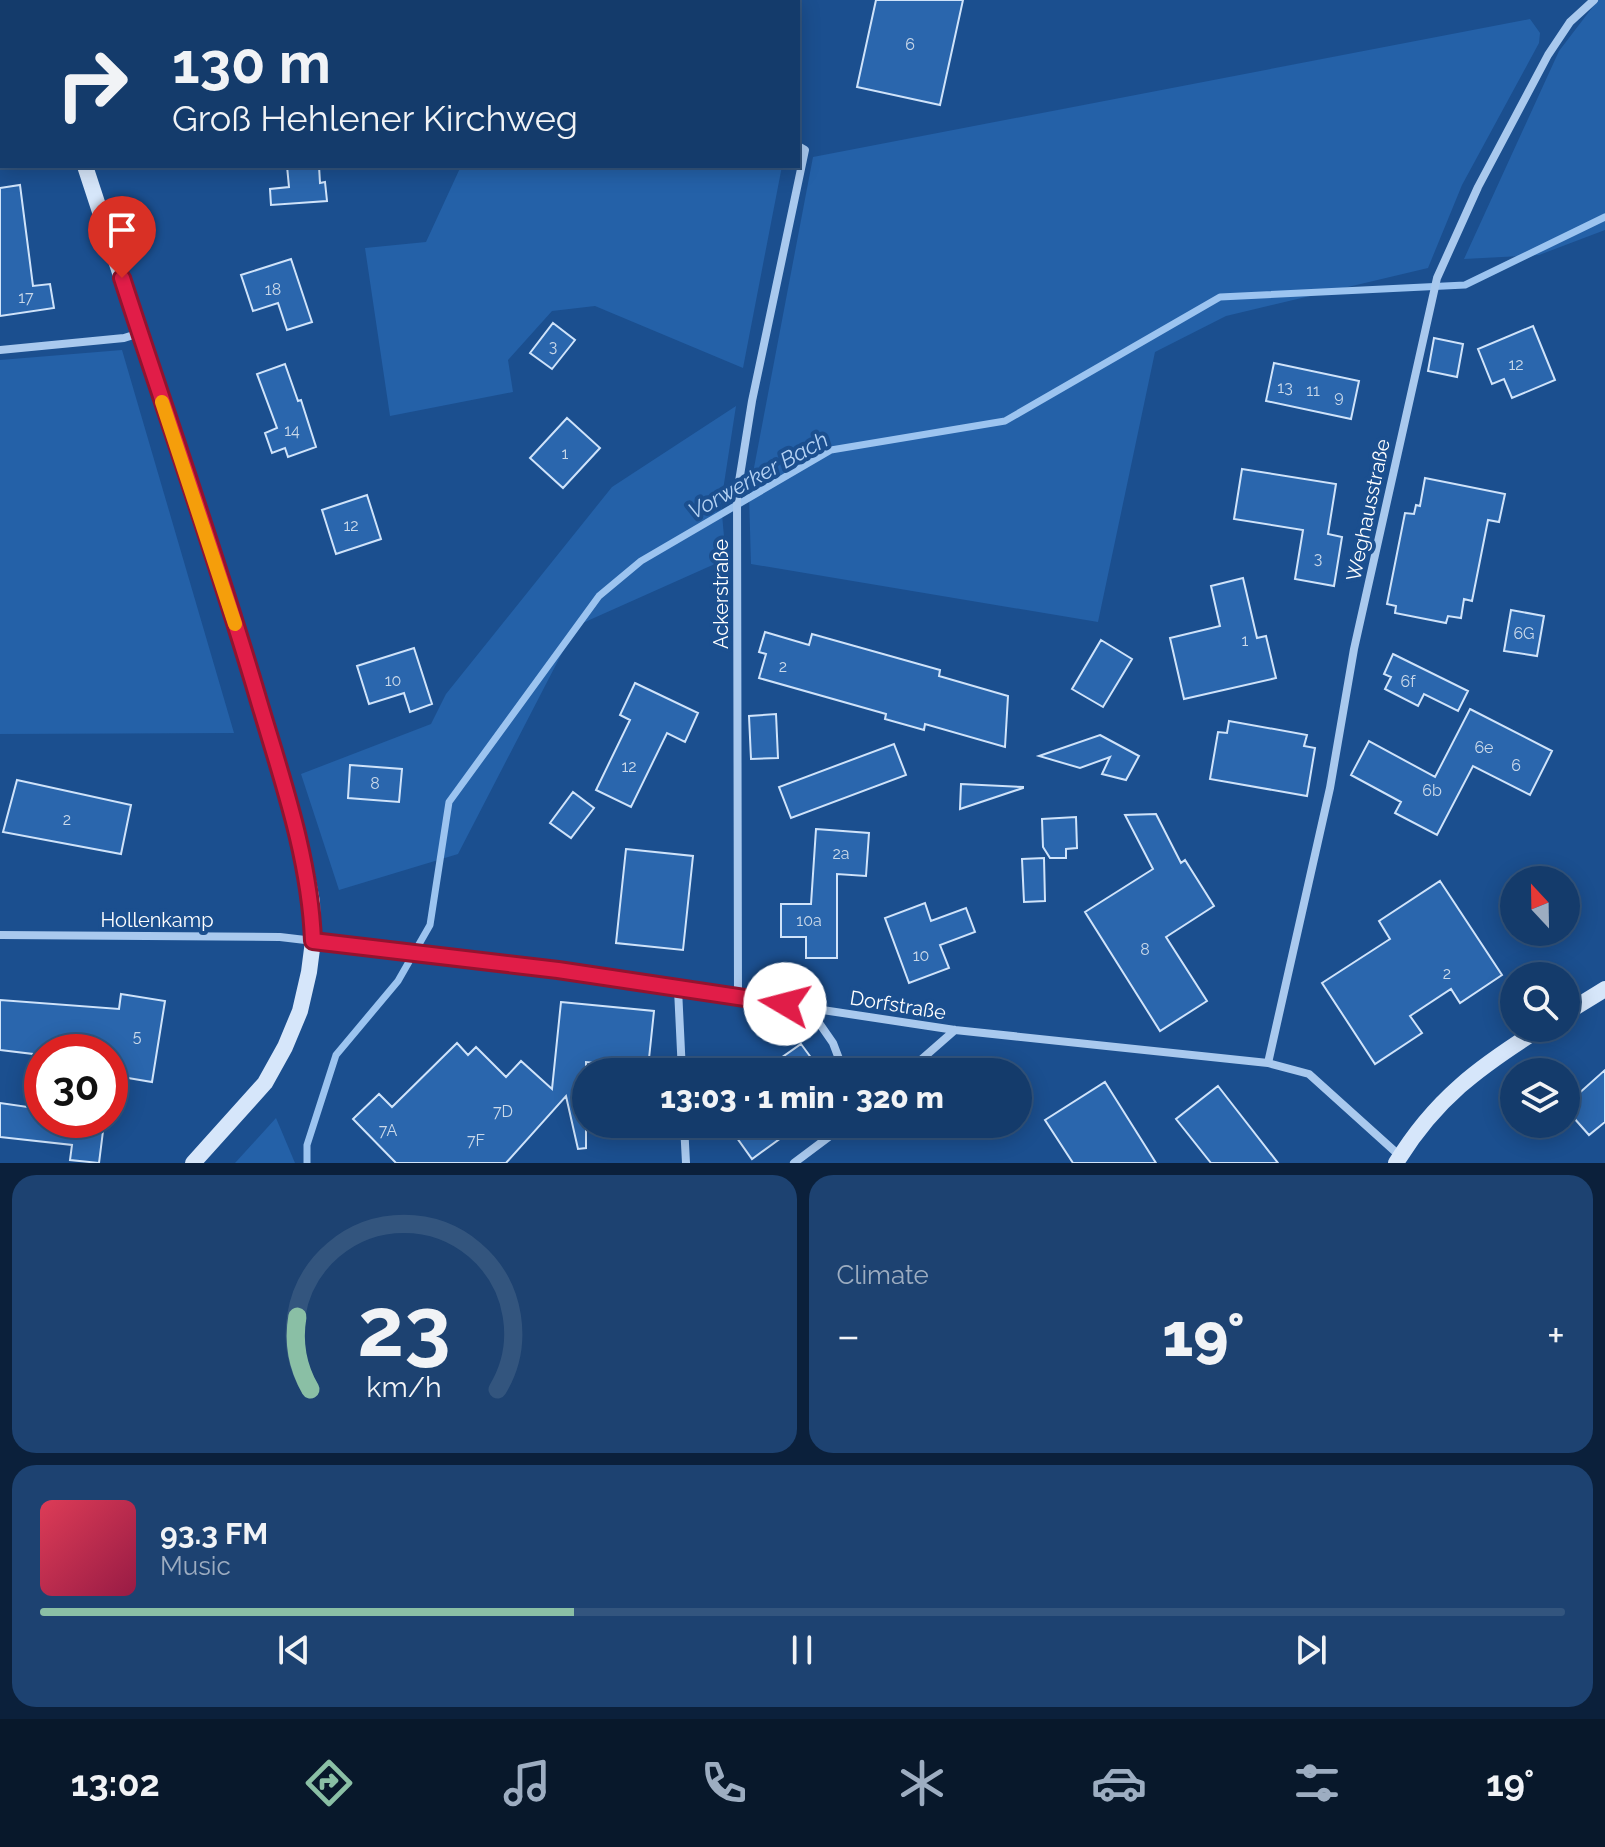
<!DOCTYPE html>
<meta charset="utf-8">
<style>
:root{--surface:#143b6b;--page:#1d4271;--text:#f1f3f6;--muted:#9dadc1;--line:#33557e;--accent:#8abfa5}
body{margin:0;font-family:Raleway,sans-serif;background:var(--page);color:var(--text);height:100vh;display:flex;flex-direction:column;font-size:30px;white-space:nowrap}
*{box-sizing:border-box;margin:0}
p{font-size:26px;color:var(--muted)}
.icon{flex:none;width:44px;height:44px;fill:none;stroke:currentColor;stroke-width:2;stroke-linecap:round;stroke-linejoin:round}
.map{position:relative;height:1163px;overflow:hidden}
.drawer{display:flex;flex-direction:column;gap:12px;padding:12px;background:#0b203b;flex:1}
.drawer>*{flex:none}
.banner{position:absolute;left:0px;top:0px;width:800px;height:168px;box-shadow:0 4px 20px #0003,0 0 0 2px var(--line);background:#143b6b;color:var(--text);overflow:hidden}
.needle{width:52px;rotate:338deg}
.controls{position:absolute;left:1500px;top:866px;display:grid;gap:16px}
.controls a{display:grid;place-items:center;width:80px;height:80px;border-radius:50%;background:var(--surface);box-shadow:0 4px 20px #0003,0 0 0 2px var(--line);font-size:40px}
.speed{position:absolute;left:24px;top:1034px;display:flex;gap:16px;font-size:40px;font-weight:700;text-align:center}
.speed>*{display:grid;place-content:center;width:104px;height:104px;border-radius:50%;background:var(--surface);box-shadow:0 4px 20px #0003,0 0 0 2px var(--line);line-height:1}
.speed .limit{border:12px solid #d22;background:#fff;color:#111}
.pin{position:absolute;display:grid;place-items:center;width:68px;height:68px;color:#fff;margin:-82px -34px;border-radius:50% 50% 50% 0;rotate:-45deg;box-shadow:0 0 8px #0007}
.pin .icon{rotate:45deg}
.me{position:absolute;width:88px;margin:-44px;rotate:278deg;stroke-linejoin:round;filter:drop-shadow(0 0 6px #0008)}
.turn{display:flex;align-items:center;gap:28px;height:168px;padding:0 40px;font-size:36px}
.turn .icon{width:104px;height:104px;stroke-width:2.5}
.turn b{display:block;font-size:56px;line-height:68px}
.big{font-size:60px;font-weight:800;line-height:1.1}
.drawer .tile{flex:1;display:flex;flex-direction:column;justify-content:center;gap:12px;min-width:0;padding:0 28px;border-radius:24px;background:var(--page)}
.drawer .dial{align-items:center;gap:0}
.dial svg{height:208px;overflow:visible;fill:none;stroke:var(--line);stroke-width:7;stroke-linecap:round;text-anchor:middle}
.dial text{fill:var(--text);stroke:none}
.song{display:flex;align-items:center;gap:24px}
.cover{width:96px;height:96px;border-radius:12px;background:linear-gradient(135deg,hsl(350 70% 55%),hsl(340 70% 35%))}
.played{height:8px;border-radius:4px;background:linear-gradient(90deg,var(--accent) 35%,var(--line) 35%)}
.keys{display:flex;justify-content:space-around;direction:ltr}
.heat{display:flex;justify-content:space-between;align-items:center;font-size:44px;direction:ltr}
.drawer .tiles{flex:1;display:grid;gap:12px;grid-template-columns:1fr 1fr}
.tile:last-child{grid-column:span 2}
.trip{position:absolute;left:572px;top:1058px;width:460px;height:80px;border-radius:40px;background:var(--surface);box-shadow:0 4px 20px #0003,0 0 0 2px var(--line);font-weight:800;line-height:80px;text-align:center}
.tab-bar{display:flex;height:128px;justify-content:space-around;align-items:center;background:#08182b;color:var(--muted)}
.tab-bar .icon{width:56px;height:56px}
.tab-bar .current{color:var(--accent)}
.tab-bar b{font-size:36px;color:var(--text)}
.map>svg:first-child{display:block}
</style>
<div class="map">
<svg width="1605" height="1163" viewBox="0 0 1605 1163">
<rect width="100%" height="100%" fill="#1b4f8f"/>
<path fill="#2461a8" d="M1598 0H1605V230L1539 255 1464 259 1559 51Z
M1530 19 1540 33 1539 43 1462 185 1428 268 1226 316 1155 352 1098 622 751 564 749 494 813 157Z
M461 166H782L743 368 595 306 552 311 508 360 513 392 390 416 365 248 426 242Z
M122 350 234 733 0 734V360Z
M736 406 721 503 726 559 576 626 458 854 339 890 301 774 431 724 446 694 612 487Z
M276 1118 295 1163H235Z"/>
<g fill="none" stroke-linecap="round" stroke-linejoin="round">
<path stroke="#9cc4f0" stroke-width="7" d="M307 1163V1145L336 1055 398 981 430 925 449 802 599 596 641 561 831 450 1005 421 1220 297 1465 285 1605 217"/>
</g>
<path fill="#2a66ad" stroke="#cfe3fa" stroke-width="2" d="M876 0H963L940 105 857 87Z
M287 166H319L320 183 325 182 327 201 271 205 270 189 289 187Z
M20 185 33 286 50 284 54 308 0 316V188Z
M291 259 312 322 287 330 278 303 253 311 241 275Z
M553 323 575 340 552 369 530 353Z
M1533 326 1555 380 1512 398 1504 379 1492 384 1478 349Z
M1434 338 1463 344 1457 377 1428 371Z
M1274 363 1359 381 1351 419 1266 401Z
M285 364 298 401 301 400 316 447 288 457 285 448 272 453 265 433 277 428 257 374Z
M567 418 600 448 563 488 530 458Z
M1242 469 1336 484 1328 534 1342 537 1334 586 1295 579 1303 530 1234 519Z
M1425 478 1505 494 1499 522 1488 520 1472 601 1464 599 1461 618 1448 616 1446 623 1395 613 1396 606 1387 604 1405 513 1414 514 1416 505 1420 506Z
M367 495 381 539 336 554 322 510Z
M1243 578 1257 638 1266 636 1276 678 1184 699 1170 638 1220 626 1211 586Z
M1511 610 1544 616 1537 656 1504 651Z
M765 632 809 645 812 634 940 670 939 676 1008 696 1005 747 925 724 924 730 885 719 886 714 759 678 766 654 759 652Z
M1101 640 1132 659 1103 707 1072 689Z
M414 648 432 704 410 712 404 693 369 704 357 666Z
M1393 654 1468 691 1458 711 1424 694 1418 706 1385 689 1391 677 1384 674Z
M635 683 698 713 685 742 667 733 631 807 596 790 630 720 620 715Z
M1470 709 1552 751 1530 795 1473 766 1437 835 1395 813 1401 802 1351 775 1369 741 1435 777Z
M776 714 778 758 751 759 749 716Z
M1229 721 1307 735 1304 746 1315 748 1307 796 1210 779 1218 732 1227 733Z
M1100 735 1139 756 1126 780 1102 774 1110 757 1080 768 1039 756Z
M894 744 906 775 791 818 779 787Z
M350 765 402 769 399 802 348 798Z
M17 780 131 805 121 854 3 832Z
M961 784 1023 787V788L960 809Z
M573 792 594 808 571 838 550 823Z
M1156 814 1181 863 1185 860 1214 906 1166 937 1207 1001 1160 1031 1085 912 1153 869 1125 815Z
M1076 817 1077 848 1066 849V858H1050L1043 847 1042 819Z
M816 829 869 833 866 876 837 874V958H806V937H781V904H811Z
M626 849 693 856 683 950 616 943Z
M1044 858 1045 901 1024 902 1022 859Z
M1440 881 1502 975 1460 1003 1451 989 1410 1016 1422 1033 1375 1064 1322 983 1390 939 1379 921Z
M925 903 931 921 966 908 975 932 940 945 949 968 909 983 885 918Z
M121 994 165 1001 152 1082 110 1075V1052H42V1055L0 1050V1000L119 1009Z
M561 1002 654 1011 648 1068 586 1062V1148L578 1149 566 1096 506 1163H396L353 1119 379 1094 392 1107 457 1043 468 1055 476 1047 506 1077 521 1061 552 1089Z
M801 1044 815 1063 802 1072H761Z
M1605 1070V1122L1589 1135 1566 1109V1105Z
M1105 1082 1156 1163H1073L1045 1120Z
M1218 1086 1278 1163H1211L1176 1119Z
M0 1103 42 1109V1120L104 1123 99 1163 70 1160 72 1145 0 1137Z
M727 1124H771L781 1138 752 1159Z"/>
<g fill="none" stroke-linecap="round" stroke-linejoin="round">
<path stroke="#a9c9ee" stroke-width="8" d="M0 350 124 338 140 333
M0 935 280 937 558 970 955 1030 1268 1063 1309 1074 1400 1156
M678 989 682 1072
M738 997 737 494 752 401 805 150 798 146
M808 1007 833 1043 844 1072
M1268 1063 1330 788 1354 649 1437 278 1478 187 1548 55 1570 22 1594 0
M907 1072 955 1030
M684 1124 686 1163
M794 1163 846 1124"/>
<path stroke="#d6e6fa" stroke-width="16" d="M31 0 32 2
M85 166 253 678 305 865 312 902 313 941 309 972 300 1011 285 1047 265 1083 193 1163
M1566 1013 1605 989
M1396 1163C1435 1099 1479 1067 1541 1028"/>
</g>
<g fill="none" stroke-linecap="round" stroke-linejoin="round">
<defs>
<path id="route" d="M122 278C168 420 218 561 260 705 283 782 310 860 313 941L558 970 785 1004"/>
</defs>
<use href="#route" stroke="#92132f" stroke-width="20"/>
<use href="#route" stroke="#e11d48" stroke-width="14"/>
<path stroke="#f59e0b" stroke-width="14" d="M162 402 235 624"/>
</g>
<g text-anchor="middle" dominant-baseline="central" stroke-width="8" stroke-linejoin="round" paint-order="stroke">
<g font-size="16" fill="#cad9ea">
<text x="910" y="44">6</text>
<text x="273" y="289">18</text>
<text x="26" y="297">17</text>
<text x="553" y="346">3</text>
<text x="1516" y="364">12</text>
<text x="1285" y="387">13</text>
<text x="1313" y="390">11</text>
<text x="1339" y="396">9</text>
<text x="292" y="430">14</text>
<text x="565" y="453">1</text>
<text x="351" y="525">12</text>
<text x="1318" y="558">3</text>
<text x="1524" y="633">6G</text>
<text x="1245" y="640">1</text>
<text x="783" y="666">2</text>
<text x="393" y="680">10</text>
<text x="1408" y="681">6f</text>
<text x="1484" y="747">6e</text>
<text x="1516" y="765">6</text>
<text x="629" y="766">12</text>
<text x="375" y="783">8</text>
<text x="1432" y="790">6b</text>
<text x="67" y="819">2</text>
<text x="841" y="853">2a</text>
<text x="809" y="920">10a</text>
<text x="1145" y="949">8</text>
<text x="921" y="955">10</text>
<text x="1447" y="973">2</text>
<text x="137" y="1036">5</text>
<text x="503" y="1111">7D</text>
<text x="388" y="1130">7A</text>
<text x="476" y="1140">7F</text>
</g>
<g font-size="20" fill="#fff" stroke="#1b4f8f">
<text transform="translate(1368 510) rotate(-78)">Weghausstraße</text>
<text transform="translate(721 594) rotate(-90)">Ackerstraße</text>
<text x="157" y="920">Hollenkamp</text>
<text transform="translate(898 1005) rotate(9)">Dorfstraße</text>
</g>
<g font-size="22" font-style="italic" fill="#b5d3f5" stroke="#1b4f8f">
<text transform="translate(758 475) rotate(-29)">Vorwerker Bach</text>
</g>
</g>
</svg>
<div class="controls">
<a><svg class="needle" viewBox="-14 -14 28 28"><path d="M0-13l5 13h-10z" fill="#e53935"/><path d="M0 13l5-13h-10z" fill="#9dadc1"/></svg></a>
<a><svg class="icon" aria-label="search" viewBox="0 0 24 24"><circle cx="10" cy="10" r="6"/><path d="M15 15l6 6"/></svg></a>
<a><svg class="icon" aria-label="layers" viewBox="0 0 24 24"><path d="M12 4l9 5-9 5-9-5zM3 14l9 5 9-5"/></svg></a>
</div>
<div class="speed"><div class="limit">30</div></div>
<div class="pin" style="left:122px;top:278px;background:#d93025"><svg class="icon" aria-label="arrive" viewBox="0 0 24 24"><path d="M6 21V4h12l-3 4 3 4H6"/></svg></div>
<svg class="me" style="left:785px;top:1004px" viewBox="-20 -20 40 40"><circle r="19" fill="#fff"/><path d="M0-13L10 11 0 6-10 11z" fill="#e11d48"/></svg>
<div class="trip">13:03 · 1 min · 320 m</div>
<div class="banner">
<div class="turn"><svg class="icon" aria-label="right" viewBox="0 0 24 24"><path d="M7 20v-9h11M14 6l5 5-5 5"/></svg><div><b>130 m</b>Groß Hehlener Kirchweg</div></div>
</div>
</div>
<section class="drawer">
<div class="tiles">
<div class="tile dial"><svg viewBox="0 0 100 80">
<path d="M14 69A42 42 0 1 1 86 69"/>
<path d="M14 69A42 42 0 0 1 9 41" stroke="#8abfa5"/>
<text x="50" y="56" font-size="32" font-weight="700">23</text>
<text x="50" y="72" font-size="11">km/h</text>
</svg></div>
<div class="tile"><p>Climate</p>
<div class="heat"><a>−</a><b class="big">19°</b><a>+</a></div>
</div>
<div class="tile">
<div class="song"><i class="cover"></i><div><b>93.3 FM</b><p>Music</p></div></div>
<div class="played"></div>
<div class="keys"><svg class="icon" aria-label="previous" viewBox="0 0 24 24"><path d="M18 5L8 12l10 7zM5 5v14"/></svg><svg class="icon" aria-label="pause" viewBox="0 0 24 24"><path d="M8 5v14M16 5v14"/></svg><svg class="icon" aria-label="next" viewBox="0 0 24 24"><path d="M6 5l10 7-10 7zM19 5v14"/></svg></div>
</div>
</div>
</section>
<nav class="tab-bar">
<b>13:02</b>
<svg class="icon current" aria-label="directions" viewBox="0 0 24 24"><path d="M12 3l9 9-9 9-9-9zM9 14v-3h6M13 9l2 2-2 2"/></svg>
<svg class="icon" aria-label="music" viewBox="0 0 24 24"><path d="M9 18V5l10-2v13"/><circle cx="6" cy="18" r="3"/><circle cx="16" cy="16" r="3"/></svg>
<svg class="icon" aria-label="phone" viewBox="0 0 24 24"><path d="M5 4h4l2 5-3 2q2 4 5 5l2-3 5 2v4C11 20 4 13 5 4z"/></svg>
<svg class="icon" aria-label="climate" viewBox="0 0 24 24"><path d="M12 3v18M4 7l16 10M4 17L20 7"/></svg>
<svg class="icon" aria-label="car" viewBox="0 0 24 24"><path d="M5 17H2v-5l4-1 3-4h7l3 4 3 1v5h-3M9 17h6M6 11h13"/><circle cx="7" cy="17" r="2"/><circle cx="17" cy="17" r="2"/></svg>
<svg class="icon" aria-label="filters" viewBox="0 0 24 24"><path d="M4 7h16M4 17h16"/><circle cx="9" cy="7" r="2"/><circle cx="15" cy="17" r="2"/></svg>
<b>19°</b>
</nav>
